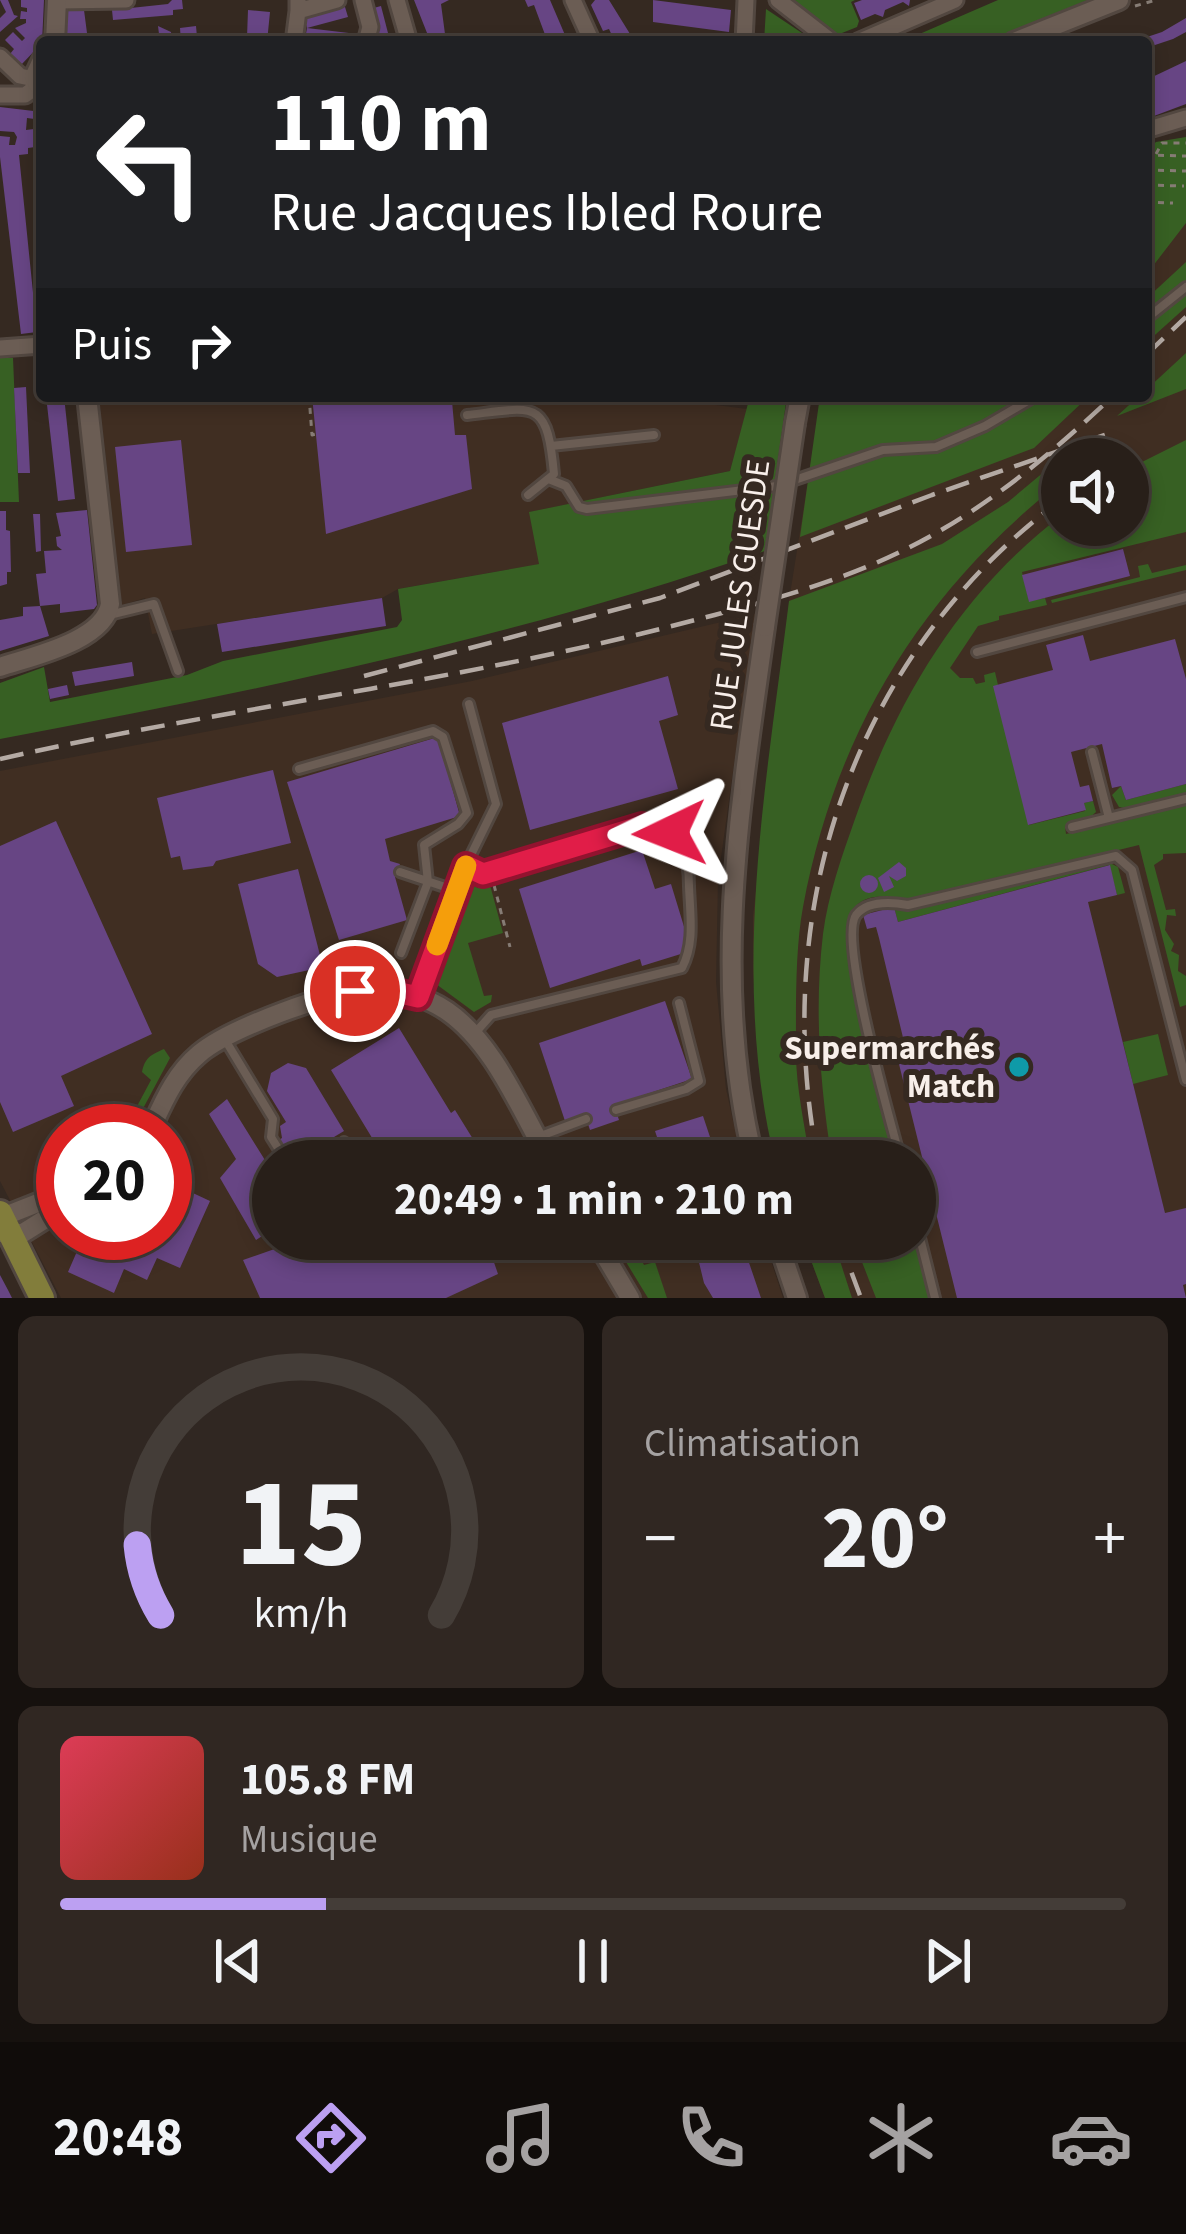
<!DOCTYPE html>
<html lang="fr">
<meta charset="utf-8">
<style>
:root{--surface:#281f19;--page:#302722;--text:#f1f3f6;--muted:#a5a2a2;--line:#443d38;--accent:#bca0f2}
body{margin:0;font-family:"Source Sans 3",sans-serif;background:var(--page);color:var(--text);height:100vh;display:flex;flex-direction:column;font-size:45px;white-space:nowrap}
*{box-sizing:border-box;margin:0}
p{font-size:39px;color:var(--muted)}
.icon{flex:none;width:66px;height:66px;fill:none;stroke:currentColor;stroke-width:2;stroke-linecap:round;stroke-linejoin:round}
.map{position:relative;height:1298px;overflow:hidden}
.details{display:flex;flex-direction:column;gap:18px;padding:18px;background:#16110e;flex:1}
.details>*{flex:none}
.banner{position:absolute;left:36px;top:36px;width:1116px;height:366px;border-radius:12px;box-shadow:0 6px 18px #0003,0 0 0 3px var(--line);background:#202124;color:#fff;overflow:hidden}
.tools{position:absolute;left:1041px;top:438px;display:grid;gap:24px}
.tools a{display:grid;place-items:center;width:108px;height:108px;border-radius:50%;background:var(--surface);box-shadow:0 6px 18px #0003,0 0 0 3px var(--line);font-size:60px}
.speed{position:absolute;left:36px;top:1104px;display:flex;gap:24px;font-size:60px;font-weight:700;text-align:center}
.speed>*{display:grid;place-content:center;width:156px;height:156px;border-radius:50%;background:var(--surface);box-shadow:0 6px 18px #0003,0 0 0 3px var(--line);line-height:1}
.speed .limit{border:18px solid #d22;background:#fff;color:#111}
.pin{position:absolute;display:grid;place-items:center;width:102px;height:102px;color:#fff;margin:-51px;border:6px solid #fff;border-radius:50%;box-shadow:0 3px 12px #0007}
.me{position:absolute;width:132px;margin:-66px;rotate:268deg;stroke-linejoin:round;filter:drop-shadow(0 0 9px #0008)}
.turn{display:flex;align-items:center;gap:42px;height:252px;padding:0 36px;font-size:54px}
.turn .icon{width:156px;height:156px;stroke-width:2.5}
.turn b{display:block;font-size:84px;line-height:102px}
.then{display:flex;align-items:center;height:114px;padding:0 36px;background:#0003;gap:24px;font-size:45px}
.big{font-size:90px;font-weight:700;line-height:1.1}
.details .widget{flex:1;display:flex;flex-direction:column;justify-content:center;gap:18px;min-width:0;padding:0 42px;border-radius:18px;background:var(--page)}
.details .dial{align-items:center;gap:0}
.dial svg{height:312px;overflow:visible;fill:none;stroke:var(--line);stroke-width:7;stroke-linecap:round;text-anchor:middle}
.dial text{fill:var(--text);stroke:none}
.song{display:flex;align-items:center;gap:36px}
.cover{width:144px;height:144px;border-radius:18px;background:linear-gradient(135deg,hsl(350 70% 55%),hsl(10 70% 35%))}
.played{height:12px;border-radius:6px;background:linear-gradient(90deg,var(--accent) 25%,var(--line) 25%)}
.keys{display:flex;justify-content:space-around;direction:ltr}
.heat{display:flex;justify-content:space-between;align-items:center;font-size:66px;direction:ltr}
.details .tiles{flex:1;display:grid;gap:18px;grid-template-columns:1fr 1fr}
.widget:last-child{grid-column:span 2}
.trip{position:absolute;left:252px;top:1140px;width:684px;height:120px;border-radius:60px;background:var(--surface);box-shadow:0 6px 18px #0003,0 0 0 3px var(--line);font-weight:700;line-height:120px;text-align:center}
.tabs{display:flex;height:192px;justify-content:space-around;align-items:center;background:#100c0a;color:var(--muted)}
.tabs .icon{width:84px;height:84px}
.tabs .on{color:var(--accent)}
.tabs b{font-size:54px;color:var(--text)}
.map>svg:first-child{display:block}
</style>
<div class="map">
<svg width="1186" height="1298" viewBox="0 0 1186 1298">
<rect width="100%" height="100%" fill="#352921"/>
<path fill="#402e22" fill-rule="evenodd" d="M1186 193V1298H825L803 1239H915V1161H775L765 1104 753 974V916L789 601 815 436 947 396H1146V237ZM1062 459H1128V525H1062Z
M99 396H225L227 405 249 396H645L747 409 730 471 530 512 540 564 398 589 382 598 152 634 145 598 122 605Z
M755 614 718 879 716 982 726 1089 742 1161H273V1239H764L783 1298H61L0 1181V771L472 681ZM63 1131H165V1233H63Z"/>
<path fill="#376023" d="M790 0H855L851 2 859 21 857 27 837 35Z
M998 0H1088L985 42H901Z
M766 9 811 39 810 42H764Z
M1186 137V223L1146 275V151L1156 142Z
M1186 262V307L1146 343V299Z
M1186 353V389L1117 416 1139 396H1146V390Z
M0 358H13L19 502H0Z
M750 396H787L765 551C515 638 259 690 0 739V683L44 667 50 702 187 675 223 661 397 627 402 620 398 589 539 564 529 512 730 471Z
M820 396H1089L1034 448 800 537Z
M1186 440V532L1022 572 1029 601 1045 598 1047 605 999 616V620L978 626 950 668 960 678H973L976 684 985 682 984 675 995 672 998 685 994 687 1029 825 1085 811 1084 803 1093 801 1096 812 1088 819 1065 826 1066 834 1186 804V853L1163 854V859L1154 865 1166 910 1175 909 1176 916 1167 915 1165 930 1174 944 1171 951 1179 955 1178 971 1186 976V1005L1180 1007 1139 845 913 900C895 899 873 891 858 904 826 933 885 1118 896 1161H832C820 1085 814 1010 823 934 828 895 842 856 855 819 897 699 960 593 1062 515V525H1128V469Z
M1062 461V481C922 592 836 730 803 907 795 950 796 1008 796 1053 796 1088 805 1126 810 1161H775C730 976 766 786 789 601L942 544 1008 502 1051 466Z
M1148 564 1152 573 1186 565V570L1052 603 1051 600 1140 577 1138 566Z
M1186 784V795L1129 809 1119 807 1112 795 1121 786 1126 800Z
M1108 862 1118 867 1125 893 1117 895 1109 865 898 922 894 907 912 910Z
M473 885 478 888 490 885 503 933 468 943 484 996 492 995 491 1002 474 1012 436 984Z
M1158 1034 1168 1075 1133 1084 1123 1042Z
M164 1049 170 1058 131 1131H115L123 1123 127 1125 151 1080 142 1072C145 1058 150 1055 164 1049Z
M803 1239H833L852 1298H825Z
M853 1239H915L930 1298H876Z
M640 1257 644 1265 655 1262 667 1298H648L626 1262Z"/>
<path fill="#674584" d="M0 0H8L14 15 18 16 0 32V18L6 12Z
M21 0H44L42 43 21 65 10 54 14 49 5 40 13 32 22 41 25 38 15 28 26 23V19H20L21 11 27 12V8L21 7Z
M172 0H182L183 9 173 10V15L113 20 112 10 168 4Z
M414 0H449L441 4 445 34 429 38Z
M525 0H550L568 42 547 40 534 5 528 7Z
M595 0H609L635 42H615L609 29 603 31 591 5Z
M653 0 731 10 729 32 653 22Z
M862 0H910L909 6 903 2 885 10 883 17 875 14 861 20 854 3Z
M381 6 388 33 377 36 370 9Z
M345 7 348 17 307 28 304 17Z
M67 10H84L87 33 96 42H66Z
M248 10 270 12 267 42H181L180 28 196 26 197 37H247Z
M1186 18V32L1173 39 1146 48V42H1132L1162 32Z
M158 26 171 32 172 42H160Z
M307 28 349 33 348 42 305 39Z
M1186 61V104L1146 119V80Z
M0 107 42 112V120L27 118 26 130 42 128V153H36L35 147 28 148V154L19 155 37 332 21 334 0 157V136L10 137 9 145H15L17 137 14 132 0 131Z
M26 387 30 473H18L14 388Z
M46 396H64L75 499 58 501Z
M312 396H467V399L452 401 455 435H466L472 489 326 534Z
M181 440 192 545 126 552 115 447Z
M87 510 97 605 94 609 60 613V604L40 606 36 574 46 573 44 551 62 550 57 546 56 537 61 536 56 513Z
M0 511H6V530L10 531 11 572H7V584L0 586Z
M33 514H40L41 551 36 552Z
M1123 549 1130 576 1029 602 1022 575Z
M382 598 386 626 222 652 217 624Z
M40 606 49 636 0 651V620L23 616V607Z
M1083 635 1090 661 1175 639 1186 679V784L1126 800 1121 786 1112 788 1102 744 1071 752 1080 787 1089 785 1093 801 1084 803 1086 810 1028 825 993 686 1053 670 1046 645Z
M132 662 134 676 75 686 72 672Z
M668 676 678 715 659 721 678 789 530 830 502 723Z
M67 685 69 695 50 699 48 689Z
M438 737 460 816 385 839 390 861 400 864 395 877 407 920 339 940 287 782Z
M273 770 291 843 216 861 213 866 183 870 180 856 171 858 157 798Z
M56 821 152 1034 61 1076 74 1106 13 1132 0 1102V846Z
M642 850 655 889 671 884 689 943 684 953 642 966 640 959 550 988 519 889Z
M899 862 906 868V876L897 881 889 876 894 887 884 892 878 878Z
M1110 865 1117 895 1088 902 1165 1213 1186 1208V1284L1183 1285 1186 1298H957L896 1052 906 1050 879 938 876 927 867 929 863 915 894 907 898 922Z
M298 869 323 967 277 977 258 964 238 884Z
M860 884a9 9 0 1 1 18 0a9 9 0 1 1-18 0Z
M665 1001 692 1079 614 1105 619 1120 590 1130 585 1115 565 1121 539 1043Z
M399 1028 451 1113 455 1110 481 1152 466 1161H386L331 1070Z
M288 1063 306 1068 344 1131 329 1140 341 1161H289L277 1141 282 1138 280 1126 286 1122 267 1091 271 1073Z
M227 1099 273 1173V1229L256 1240 220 1178 236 1159 209 1114Z
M703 1116 718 1161H665L655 1131Z
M165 1180 210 1201 180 1268 157 1258 147 1280 124 1269 114 1293 68 1272 85 1233 111 1236 165 1233Z
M303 1239H486L498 1274 446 1298H260L243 1260Z
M704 1239H741L761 1298H713L704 1283 694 1242Z
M0 1275 8 1290 12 1298H0Z"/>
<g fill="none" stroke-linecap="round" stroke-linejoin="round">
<defs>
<path id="service" d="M1146 319 1186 287
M467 415C536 407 547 398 554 474L528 495
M551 446 654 435
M551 480 566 486 579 507 587 509 777 486 883 450 936 447 985 426 1036 396
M109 615 154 604 178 671
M977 652 1186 597
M1092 752 1109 818
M299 769 433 731 443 737 467 813 458 824 424 845 428 882 401 953
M1072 827 1186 799
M466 866 483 874C516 864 628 822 655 828 684 834 689 860 689 886 690 915 695 943 682 968L491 1015 475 1033
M400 872 457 891
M419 995 468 861 496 804 469 704
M224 1038 273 1119 271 1137 286 1161
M616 1110 686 1089 699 1081 679 1003
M538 1137 586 1119
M344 1142 355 1161
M901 1161C891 1123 838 940 856 915 868 900 891 902 908 905L1116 856 1132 870 1186 1080
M915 1218 935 1298"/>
<path id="minor" d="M298 0V11L337 0
M363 0 370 27 366 42
M397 0 409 42
M573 0 592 42
M778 0 832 42
M57 1 126 0
M294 42 298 11
M744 42 746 0
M858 42 955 0
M0 57 20 76 34 79
M0 95H25L37 86
M1146 130 1186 118
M0 348 42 345"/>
<path id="tertiary" d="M55 42 57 0
M1014 42 1119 0
M42 60 34 77 42 91
M795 423 800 396
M0 667C33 656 104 641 110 604L87 396
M150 1131C163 1103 174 1075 199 1054 228 1029 330 991 369 989 396 988 425 996 447 1011 495 1044 521 1112 550 1161
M754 1161C710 982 740 806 765 627
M0 1218 63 1193
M0 1233H23L63 1208
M595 1239 630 1298
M777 1239 797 1298"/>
<path id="primary" d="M0 1213 42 1298"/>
</defs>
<use href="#service" stroke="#524740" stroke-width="14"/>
<use href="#minor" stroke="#524740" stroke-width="21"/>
<use href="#tertiary" stroke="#524740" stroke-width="24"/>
<use href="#primary" stroke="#524740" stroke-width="30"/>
<path stroke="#867c75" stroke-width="3" stroke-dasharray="6 6" stroke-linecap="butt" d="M1135 6 1156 0
M1156 154 1162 143H1186
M1146 155 1186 156
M1146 170 1186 171
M1146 185 1184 186
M1146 202 1173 203
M309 396 312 435 316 434
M845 396V401L919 403
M494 885 510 947"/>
<use href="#service" stroke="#6b5d54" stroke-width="8"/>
<use href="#minor" stroke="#6b5d54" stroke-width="15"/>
<use href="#tertiary" stroke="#6b5d54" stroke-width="18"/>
<use href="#primary" stroke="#827d3b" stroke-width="24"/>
<path stroke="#b4aaa4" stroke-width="4.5" stroke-dasharray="24 12" stroke-linecap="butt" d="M1146 355 1186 317
M364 676 660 598 932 495 1116 431
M0 759C219 709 442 684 660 629 745 607 831 587 910 547 987 508 1050 455 1113 396
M818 1161C769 909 853 654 1062 499
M839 1239 861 1298"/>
<defs>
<path id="tertiary-bridge" d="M765 627 795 423"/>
</defs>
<use href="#tertiary-bridge" stroke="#524740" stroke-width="24" stroke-linecap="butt"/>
<use href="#tertiary-bridge" stroke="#6b5d54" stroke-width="18"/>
</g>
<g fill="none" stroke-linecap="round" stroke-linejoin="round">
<defs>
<path id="route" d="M355 991 387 990 418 997 466 866 483 874 642 826 670 833"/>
</defs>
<use href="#route" stroke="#92132f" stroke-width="30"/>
<use href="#route" stroke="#e11d48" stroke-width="21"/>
<path stroke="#f59e0b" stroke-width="21" d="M437 945 466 866"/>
</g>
<circle fill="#0f9aa8" stroke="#352921" stroke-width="4.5" cx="1019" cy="1067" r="12"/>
<g text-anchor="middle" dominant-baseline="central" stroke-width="12" stroke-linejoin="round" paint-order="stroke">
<g font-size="33" fill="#f8efea" stroke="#352921">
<text transform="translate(740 595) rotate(-82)">RUE JULES GUESDE</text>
</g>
<g font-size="33" font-weight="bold" fill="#f8efea" stroke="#352921" text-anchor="end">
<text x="995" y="1048">Supermarchés<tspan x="995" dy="38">Match</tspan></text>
</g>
</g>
</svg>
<div class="tools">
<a><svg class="icon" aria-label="sound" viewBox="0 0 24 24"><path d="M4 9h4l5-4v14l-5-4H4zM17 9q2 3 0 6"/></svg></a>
</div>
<div class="speed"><div class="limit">20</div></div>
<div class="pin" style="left:355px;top:991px;background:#d93025"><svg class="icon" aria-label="arrive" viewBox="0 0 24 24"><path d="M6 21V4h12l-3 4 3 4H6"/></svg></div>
<svg class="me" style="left:670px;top:833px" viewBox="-20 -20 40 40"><path d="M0-17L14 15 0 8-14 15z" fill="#e11d48" stroke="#fff" stroke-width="4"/></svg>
<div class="trip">20:49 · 1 min · 210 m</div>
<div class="banner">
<div class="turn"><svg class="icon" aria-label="left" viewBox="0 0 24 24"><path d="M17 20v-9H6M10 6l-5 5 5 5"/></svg><div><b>110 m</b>Rue Jacques Ibled Roure</div></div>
<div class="then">Puis<svg class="icon" aria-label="right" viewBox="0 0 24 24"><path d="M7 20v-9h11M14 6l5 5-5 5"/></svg></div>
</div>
</div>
<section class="details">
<div class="tiles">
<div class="widget dial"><svg viewBox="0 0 100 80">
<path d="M14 69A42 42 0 1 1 86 69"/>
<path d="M14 69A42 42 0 0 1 8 51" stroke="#bca0f2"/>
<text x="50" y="56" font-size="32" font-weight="700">15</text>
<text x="50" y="72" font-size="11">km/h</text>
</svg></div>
<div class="widget"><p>Climatisation</p>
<div class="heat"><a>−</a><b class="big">20°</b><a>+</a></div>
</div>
<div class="widget">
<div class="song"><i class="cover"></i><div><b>105.8 FM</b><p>Musique</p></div></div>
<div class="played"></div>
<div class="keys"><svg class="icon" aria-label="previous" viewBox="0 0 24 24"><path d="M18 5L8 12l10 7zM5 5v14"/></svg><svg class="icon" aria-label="pause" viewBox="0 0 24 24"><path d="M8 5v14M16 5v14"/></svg><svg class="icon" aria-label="next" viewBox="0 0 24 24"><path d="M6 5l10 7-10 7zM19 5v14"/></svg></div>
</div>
</div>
</section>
<nav class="tabs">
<b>20:48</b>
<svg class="icon on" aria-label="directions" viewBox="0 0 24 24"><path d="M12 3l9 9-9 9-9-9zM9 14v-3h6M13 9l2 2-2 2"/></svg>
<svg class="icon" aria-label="music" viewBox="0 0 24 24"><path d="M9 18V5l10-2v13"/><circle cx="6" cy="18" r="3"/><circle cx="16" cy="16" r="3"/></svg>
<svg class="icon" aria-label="phone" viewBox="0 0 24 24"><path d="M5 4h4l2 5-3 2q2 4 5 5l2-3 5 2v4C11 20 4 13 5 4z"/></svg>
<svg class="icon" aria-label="climate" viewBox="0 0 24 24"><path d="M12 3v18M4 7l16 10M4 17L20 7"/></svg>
<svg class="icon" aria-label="car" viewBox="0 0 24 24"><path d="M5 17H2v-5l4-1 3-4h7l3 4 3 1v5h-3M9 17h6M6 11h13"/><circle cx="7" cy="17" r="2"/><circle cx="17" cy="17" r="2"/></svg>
</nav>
